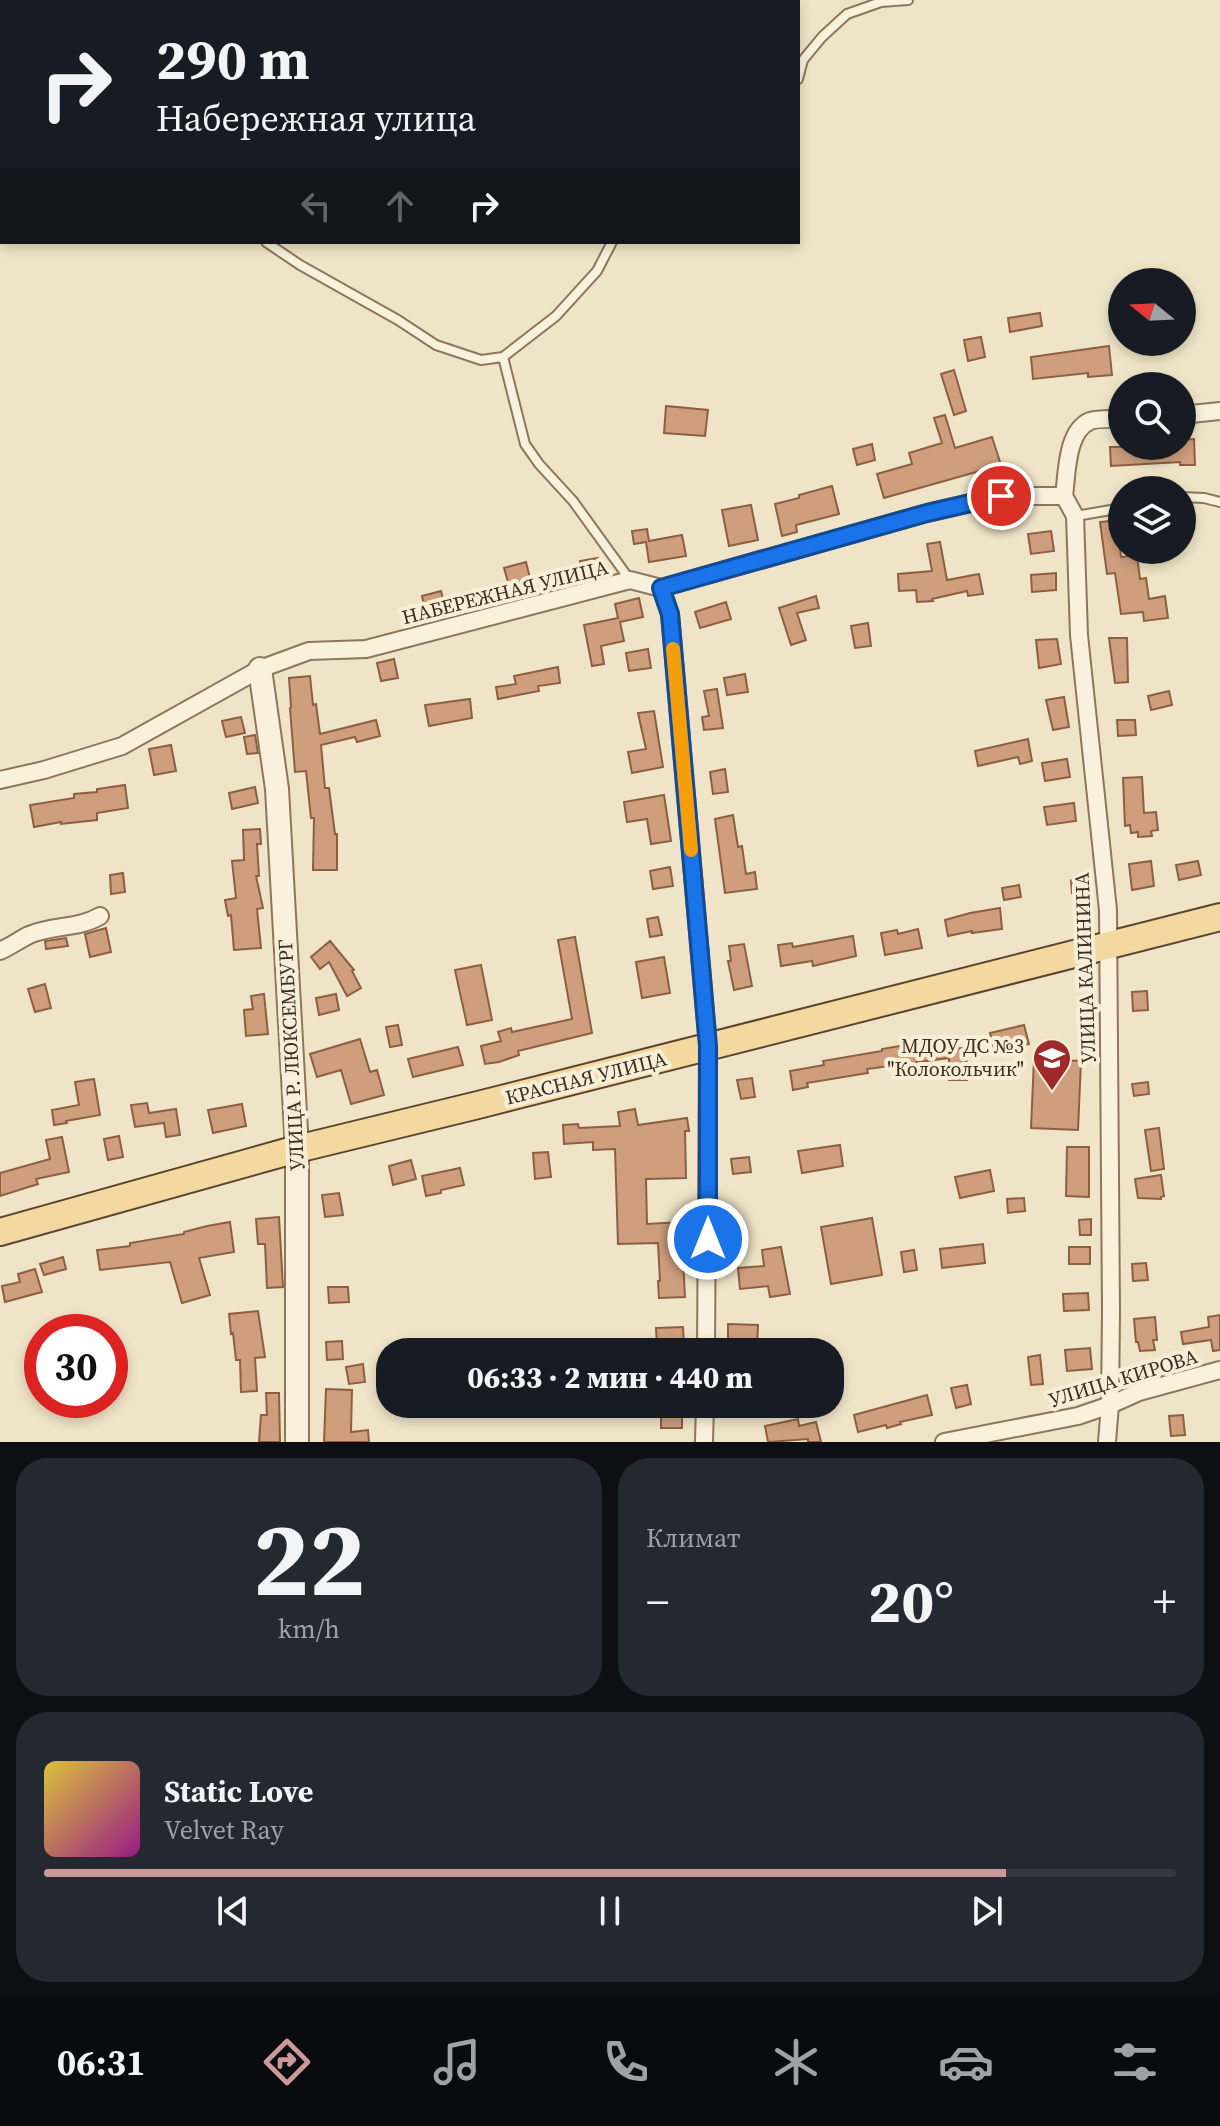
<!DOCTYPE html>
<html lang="ru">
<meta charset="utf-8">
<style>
:root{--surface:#171b24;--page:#242831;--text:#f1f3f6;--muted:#9ea1a6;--line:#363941;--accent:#cc999b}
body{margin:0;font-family:"Source Serif 4",serif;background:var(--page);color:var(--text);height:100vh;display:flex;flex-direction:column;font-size:30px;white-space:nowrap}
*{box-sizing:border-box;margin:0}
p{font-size:26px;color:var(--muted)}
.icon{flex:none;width:44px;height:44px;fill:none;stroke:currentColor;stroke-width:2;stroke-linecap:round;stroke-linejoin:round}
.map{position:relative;height:1442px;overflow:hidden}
.panel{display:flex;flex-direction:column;gap:16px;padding:16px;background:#0d0f14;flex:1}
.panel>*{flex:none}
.hud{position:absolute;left:0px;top:0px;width:800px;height:244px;box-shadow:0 4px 12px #0003;background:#171b24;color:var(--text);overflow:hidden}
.needle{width:52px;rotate:288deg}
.buttons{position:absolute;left:1108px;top:268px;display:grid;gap:16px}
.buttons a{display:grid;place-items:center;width:88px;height:88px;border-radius:50%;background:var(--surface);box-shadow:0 4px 12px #0003;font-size:40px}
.speed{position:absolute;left:24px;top:1314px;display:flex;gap:16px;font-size:40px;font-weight:700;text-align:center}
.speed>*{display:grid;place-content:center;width:104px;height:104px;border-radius:50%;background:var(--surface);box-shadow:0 4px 12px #0003;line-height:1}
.speed .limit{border:12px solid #d22;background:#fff;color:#111}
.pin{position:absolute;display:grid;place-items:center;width:68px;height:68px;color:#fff;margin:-34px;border:4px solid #fff;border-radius:50%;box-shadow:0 2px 8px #0007}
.me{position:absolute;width:88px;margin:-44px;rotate:0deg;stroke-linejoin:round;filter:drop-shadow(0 0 6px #0008)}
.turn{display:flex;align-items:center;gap:28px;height:168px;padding:0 24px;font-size:36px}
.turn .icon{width:104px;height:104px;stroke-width:2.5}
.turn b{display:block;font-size:56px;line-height:68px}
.lanes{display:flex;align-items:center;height:76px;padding:0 24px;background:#0003;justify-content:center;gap:40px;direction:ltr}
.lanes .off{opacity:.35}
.big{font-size:60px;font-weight:800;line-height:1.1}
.panel .card{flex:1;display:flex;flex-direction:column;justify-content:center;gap:12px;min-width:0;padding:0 28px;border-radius:32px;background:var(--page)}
.panel .dial{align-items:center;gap:0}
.dial b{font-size:104px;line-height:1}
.song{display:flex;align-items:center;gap:24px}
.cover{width:96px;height:96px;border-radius:12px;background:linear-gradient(135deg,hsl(50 70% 55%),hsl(310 70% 35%))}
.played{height:8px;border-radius:4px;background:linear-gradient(90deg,var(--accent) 85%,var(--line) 85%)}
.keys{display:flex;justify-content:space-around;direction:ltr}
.heat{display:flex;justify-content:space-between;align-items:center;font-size:44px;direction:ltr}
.panel .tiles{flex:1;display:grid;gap:16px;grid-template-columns:1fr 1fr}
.card:last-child{grid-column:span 2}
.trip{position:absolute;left:376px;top:1338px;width:468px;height:80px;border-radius:32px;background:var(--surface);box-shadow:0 4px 12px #0003;font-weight:800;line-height:80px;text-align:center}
.dock{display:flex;height:128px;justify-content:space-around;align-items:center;background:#090b0e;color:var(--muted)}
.dock .icon{width:56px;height:56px}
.dock .selected{color:var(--accent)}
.dock b{font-size:36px;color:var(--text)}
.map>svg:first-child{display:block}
</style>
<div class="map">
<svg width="1220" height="1442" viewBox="0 0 1220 1442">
<rect width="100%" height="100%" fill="#f0e4c8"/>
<path fill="#a9c4bc" stroke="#6f938a" stroke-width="2" d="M0 0H172L167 2H2V77H0Z"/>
<path fill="#cf9f7d" stroke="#8d5f41" stroke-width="2" d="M1040 313 1042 326 1010 332 1008 318Z
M981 337 985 357 968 361 964 340Z
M1109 346 1112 375 1088 377V373L1033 379 1031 357Z
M954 370 966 411 954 415 941 374Z
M666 406 708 410 705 436 664 433Z
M945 415 955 448 992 437 1001 465 884 498 877 474 912 464 909 453 942 443 934 418Z
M1194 439 1195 465H1180V462L1111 466 1110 447 1182 446V440Z
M872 444 875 460 857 465 853 449Z
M832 486 839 514 796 525 797 532 782 536 775 504 799 498V495Z
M751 505 758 540 729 546 722 510Z
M1117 520 1121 557 1137 555 1140 579 1146 578 1149 599 1165 596 1168 618 1144 621 1143 612 1121 614 1115 573 1107 574 1100 522Z
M647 529 649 541 682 535 686 556 649 562 646 542 634 544 632 531Z
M1051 531 1054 551 1031 554 1028 534Z
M940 542 947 580 979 574 983 594 968 596 967 591 932 599 933 601 917 602 916 590 899 591 898 574 932 571 927 544Z
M598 558 601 575 583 578 580 561Z
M526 562 534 594 498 603 495 593 510 589 504 568Z
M1056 573V590L1032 592 1031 575Z
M441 591 447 615 406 624 403 610 424 605 422 596Z
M816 596 819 608 797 613 806 640 791 645 779 608Z
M639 598 643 617 620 622 624 641 601 646 604 664 592 666 584 625 618 618 615 604Z
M726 602 731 619 700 628 695 612Z
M868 623 871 646 855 648 851 626Z
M1109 638H1127L1128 682 1115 683Z
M1057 639 1061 664 1039 668 1036 640Z
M648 649 651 668 629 671 626 653Z
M394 659 398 678 381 681 377 663Z
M558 667 560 683 538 686 539 691 498 699 496 687 516 684 514 676Z
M745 674 748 692 727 695 724 678Z
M310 676 313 705 316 704 320 734 376 720 380 736 357 742 355 737 321 745 325 788H329L335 834H337V870H313L314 818H311L306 771 295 772 290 708 291 707 289 678Z
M717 689 723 728 704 730 702 717 709 716 704 691Z
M1169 691 1172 705 1151 710 1148 696Z
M1064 697 1069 727 1053 730 1046 700Z
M470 699 472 718 429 726 425 705Z
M654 711 663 767 632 773 628 752 646 749 638 713Z
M241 717 245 733 226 737 222 721Z
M1117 720H1135L1136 735 1118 736Z
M255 735 258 753 247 754 244 737Z
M1028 739 1032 761 1020 764 1018 757 978 766 975 751Z
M171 745 176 771 154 775 149 749Z
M1067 759 1070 777 1045 781 1042 763Z
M725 769 728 792 713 794 710 772Z
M1142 777 1144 813 1156 812 1158 830 1151 831 1152 836 1138 837V832L1131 833 1130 825 1125 826 1123 778Z
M125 785 128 808 97 813V820L61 824V822L34 827 30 805 74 798V794L97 792V789Z
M255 787 258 803 232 809 229 793Z
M664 795 671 841 651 844 647 819 627 822 624 802Z
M1074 803 1076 821 1047 825 1044 807Z
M733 815 738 847 742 846 746 874 755 872 757 889 725 893 715 819Z
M260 829 261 844H257L259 876H256L263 908 257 909 261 948 234 950 231 915 228 916 225 900 236 898 232 861 244 860 243 830Z
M1151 861 1154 886 1132 890 1129 864Z
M1198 861 1201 875 1179 880 1176 865Z
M670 867 673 886 653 889 650 871Z
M123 873 125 892 111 894 110 875Z
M1085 878 1087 891 1072 893 1071 880Z
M1019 885 1021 897 1004 900 1002 888Z
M1000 908 1002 929 972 933V931L948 936 945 920 970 913Z
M658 917 662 935 650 937 647 919Z
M106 928 111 952 90 957 85 934Z
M918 929 922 948 885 955 881 933 897 930 898 934Z
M853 936 856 956 813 966 812 961 781 966 778 945 792 943 793 947Z
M575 937 592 1033 518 1051 519 1055 499 1062 485 1064 481 1046 501 1041 498 1032 511 1028 512 1032 572 1019 558 940Z
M66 938 68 946 46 949 45 941Z
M330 941 354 970 352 971 361 988 347 996 329 962 320 969 311 957Z
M744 944 752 986 734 990 728 961H731L729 946Z
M664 957 670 993 642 998 636 962Z
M481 965 492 1020 467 1025 455 970Z
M45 984 51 1008 35 1012 28 989Z
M1147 991 1148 1010 1133 1011 1132 992Z
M264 994 268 1034 246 1036 244 1010 253 1009 251 996Z
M336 994 339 1010 319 1015 316 998Z
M398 1025 402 1045 390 1047 386 1027Z
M1024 1025 1029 1044 995 1052 990 1033Z
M360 1039 370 1072 377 1070 384 1095 351 1104 341 1070 317 1077 310 1054Z
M926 1040 928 1049 966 1048 967 1080H949V1058L867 1069 868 1073 807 1083 808 1087 793 1090 790 1071 824 1065 823 1061 882 1051V1049L911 1044 910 1042Z
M458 1047 463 1065 413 1077 408 1059Z
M1034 1059 1081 1061 1078 1130 1031 1128Z
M752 1078 755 1097 741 1099 737 1080Z
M94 1079 100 1115 66 1121 67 1123 54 1125 52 1110 79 1105 75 1082Z
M1148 1082 1149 1094 1134 1096 1132 1084Z
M147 1103 149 1113 176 1109 180 1135 166 1137 164 1123 135 1127 131 1105Z
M242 1104 246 1126 213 1133 208 1110Z
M635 1109 638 1125 687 1118 689 1131H685L686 1178 646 1179 647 1224 681 1222 685 1297 659 1298 658 1281H660L658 1243 618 1244 615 1149 593 1150V1142L564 1144 563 1125 578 1124 579 1128 620 1126 618 1112Z
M1159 1128 1164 1169 1151 1171 1145 1130Z
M119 1136 123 1157 108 1160 104 1139Z
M62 1137 69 1172 36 1179 38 1184 0 1196V1173L50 1159 46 1140Z
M840 1145 843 1166 802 1173 798 1151Z
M1067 1147H1089V1197L1066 1196Z
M548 1152 551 1177 535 1179 533 1153Z
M749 1157 751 1172 733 1174 731 1159Z
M411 1160 416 1179 393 1185 389 1166Z
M460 1168 464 1185 441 1190V1193L426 1196 422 1176Z
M990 1170 994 1191 960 1198 955 1177Z
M1161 1175 1164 1196 1161 1197V1199L1138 1198 1135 1179Z
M339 1193 343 1215 325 1217 322 1195Z
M1024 1198 1025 1211 1008 1213 1007 1199Z
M279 1217 283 1287 267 1288 265 1244H258L256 1219Z
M872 1218 882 1275 831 1284 821 1227Z
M1091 1219V1235H1080L1079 1220Z
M230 1222 234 1252 199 1258 210 1295 182 1303 170 1262 100 1270 97 1250 130 1246V1243L184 1234V1232L207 1226Z
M983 1244 985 1263 942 1268 940 1249Z
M781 1247 790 1294 770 1297 768 1286 740 1289 738 1268 764 1266 762 1250Z
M1069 1247H1090V1264H1069Z
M914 1250 917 1270 904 1272 901 1252Z
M63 1257 66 1269 44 1275 40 1264Z
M1146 1263 1148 1280 1133 1281 1132 1264Z
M35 1269 42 1292 5 1302 2 1286 20 1282 18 1274Z
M328 1287H348L349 1302 329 1303Z
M1088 1293 1089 1310 1064 1311 1063 1294Z
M258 1311 265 1357 255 1358 257 1391 241 1392 240 1360H236L233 1333 231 1334 229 1314Z
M1220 1315V1350L1213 1351 1211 1340 1183 1344 1181 1332 1209 1327 1208 1317Z
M1155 1317 1157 1340H1153L1155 1350 1140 1351 1138 1342H1136L1134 1319Z
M728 1324 758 1325 757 1348 728 1347Z
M683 1327 684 1344 657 1345 656 1328Z
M342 1341 343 1359 327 1360 326 1342Z
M1090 1348 1092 1369 1067 1371 1065 1350Z
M1040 1355 1043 1384 1031 1385 1028 1357Z
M363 1364 365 1382 349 1384 346 1367Z
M967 1385 971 1404 956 1408 951 1388Z
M326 1389 352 1390 351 1432 368 1430 369 1442H324Z
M266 1393H279L280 1442H259L261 1415H267Z
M927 1395 932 1415 900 1422 901 1424 887 1428 886 1425 858 1432 854 1415Z
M661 1414H682V1428H661Z
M1183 1415 1185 1435 1171 1436 1169 1416Z
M798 1419 799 1426 816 1422 821 1442H808V1439L768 1442 765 1426Z"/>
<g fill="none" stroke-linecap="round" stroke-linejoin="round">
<defs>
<path id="service" d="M293 2 300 0
M798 79 803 60 822 37 847 14 881 2 908 0
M0 139H2
M266 242 300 265 398 320 436 345 481 360 503 357
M612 242 597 271 556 316 503 357 525 444 539 464 573 501 630 580
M1182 497 1204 498 1220 502
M1076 516 1122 508"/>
<path id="minor" d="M1182 415 1220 411
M1064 496 1075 516 1079 635 1108 910 1111 1312 1110 1405 1107 1442
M661 588 670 614 708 1046 706 1352
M0 780 44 770 122 746 260 669 309 651 366 649 630 580 661 588 927 513 1001 496H1064C1067 475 1066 431 1090 421 1098 418 1113 419 1122 419
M0 951C11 946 19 940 29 935 52 925 78 929 100 916
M704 1442 705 1404
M944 1442 1078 1416 1110 1405 1139 1392 1220 1370"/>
<path id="tertiary" d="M260 669 277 789 297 1149V1442"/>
<path id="primary" d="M0 1232 297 1149 478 1105 1220 917"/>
</defs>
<use href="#service" stroke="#8d765c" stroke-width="12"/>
<use href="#minor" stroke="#8d765c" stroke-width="20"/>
<use href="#tertiary" stroke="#8d765c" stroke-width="26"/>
<use href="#primary" stroke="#5b4430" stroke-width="30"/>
<use href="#service" stroke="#faf1dc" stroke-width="8"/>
<use href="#minor" stroke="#faf1dc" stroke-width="16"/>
<use href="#tertiary" stroke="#faf1dc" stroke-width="22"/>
<use href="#primary" stroke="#f3d9a0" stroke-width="26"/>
</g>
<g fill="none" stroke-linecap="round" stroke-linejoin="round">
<defs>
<path id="route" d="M708 1239V1046L670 614 661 588 927 513 1001 496"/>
</defs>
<use href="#route" stroke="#114b97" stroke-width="20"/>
<use href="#route" stroke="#1a73e8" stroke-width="14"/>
<path stroke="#f59e0b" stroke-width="14" d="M673 649 691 850"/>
</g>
<defs>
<symbol id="school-pin" viewBox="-11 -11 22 30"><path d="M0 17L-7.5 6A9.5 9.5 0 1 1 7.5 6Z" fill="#9e2a2b" stroke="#f7eed8"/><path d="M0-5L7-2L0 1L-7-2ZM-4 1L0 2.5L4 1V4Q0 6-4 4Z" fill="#fff"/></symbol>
</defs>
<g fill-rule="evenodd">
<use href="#school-pin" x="1030" y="1036" width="44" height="60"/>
</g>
<g text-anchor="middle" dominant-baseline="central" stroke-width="8" stroke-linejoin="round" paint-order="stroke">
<g font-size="20" fill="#3d2e20" stroke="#f7eed8">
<text transform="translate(505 592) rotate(-14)">НАБЕРЕЖНАЯ УЛИЦА</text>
<text transform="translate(1085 968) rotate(-92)">УЛИЦА КАЛИНИНА</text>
<text transform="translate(291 1055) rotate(-93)">УЛИЦА Р. ЛЮКСЕМБУРГ</text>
<text transform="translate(586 1078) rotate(-14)">КРАСНАЯ УЛИЦА</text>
<text transform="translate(1123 1378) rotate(-17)">УЛИЦА КИРОВА</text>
</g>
<g font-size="20" fill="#3d2e20" stroke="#f7eed8" text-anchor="end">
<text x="1024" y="1046">МДОУ ДС №3<tspan x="1024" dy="23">"Колокольчик"</tspan></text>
</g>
</g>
</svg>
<div class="buttons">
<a><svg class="needle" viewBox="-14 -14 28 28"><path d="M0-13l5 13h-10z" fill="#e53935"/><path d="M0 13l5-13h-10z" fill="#9ea1a6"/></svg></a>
<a><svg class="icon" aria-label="search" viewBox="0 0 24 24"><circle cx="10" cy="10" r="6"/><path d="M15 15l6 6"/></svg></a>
<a><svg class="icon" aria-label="layers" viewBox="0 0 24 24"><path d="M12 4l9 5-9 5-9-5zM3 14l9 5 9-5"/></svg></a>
</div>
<div class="speed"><div class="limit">30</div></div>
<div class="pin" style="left:1001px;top:496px;background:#d93025"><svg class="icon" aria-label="arrive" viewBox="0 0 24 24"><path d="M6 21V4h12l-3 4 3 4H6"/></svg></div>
<svg class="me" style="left:708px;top:1239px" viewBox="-20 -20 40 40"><circle r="17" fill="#1a73e8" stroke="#fff" stroke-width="3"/><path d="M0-11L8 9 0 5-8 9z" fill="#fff"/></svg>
<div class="trip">06:33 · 2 мин · 440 m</div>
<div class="hud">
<div class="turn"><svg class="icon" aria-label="right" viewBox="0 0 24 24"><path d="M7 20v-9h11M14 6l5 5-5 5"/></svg><div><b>290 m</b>Набережная улица</div></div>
<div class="lanes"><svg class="icon off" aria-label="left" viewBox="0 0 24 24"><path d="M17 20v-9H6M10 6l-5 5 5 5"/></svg><svg class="icon off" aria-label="ahead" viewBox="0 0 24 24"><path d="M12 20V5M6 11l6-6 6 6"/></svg><svg class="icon" aria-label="right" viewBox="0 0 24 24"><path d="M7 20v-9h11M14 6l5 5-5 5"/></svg></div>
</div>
</div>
<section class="panel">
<div class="tiles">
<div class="card dial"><b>22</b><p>km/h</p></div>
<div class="card"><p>Климат</p>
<div class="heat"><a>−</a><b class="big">20°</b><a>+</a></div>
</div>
<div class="card">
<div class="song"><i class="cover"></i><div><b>Static Love</b><p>Velvet Ray</p></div></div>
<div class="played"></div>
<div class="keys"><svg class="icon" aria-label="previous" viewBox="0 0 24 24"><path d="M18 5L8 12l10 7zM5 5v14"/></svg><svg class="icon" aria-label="pause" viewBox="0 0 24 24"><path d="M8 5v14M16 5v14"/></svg><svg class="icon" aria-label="next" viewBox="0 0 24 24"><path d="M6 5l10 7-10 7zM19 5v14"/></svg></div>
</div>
</div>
</section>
<nav class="dock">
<b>06:31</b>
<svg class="icon selected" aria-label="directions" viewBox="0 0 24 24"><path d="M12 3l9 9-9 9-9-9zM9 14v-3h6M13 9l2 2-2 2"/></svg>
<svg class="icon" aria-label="music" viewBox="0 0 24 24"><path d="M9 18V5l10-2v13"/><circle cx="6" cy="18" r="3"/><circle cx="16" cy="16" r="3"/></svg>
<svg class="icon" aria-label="phone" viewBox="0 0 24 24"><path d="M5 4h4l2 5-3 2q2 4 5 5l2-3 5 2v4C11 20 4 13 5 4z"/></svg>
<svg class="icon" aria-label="climate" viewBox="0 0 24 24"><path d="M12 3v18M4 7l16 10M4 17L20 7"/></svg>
<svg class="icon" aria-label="car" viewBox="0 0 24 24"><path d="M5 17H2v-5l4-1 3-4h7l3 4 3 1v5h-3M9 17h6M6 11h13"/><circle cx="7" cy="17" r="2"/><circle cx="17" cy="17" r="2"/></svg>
<svg class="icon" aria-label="filters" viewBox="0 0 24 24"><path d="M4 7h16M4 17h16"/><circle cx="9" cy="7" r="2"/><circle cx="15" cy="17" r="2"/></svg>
</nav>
